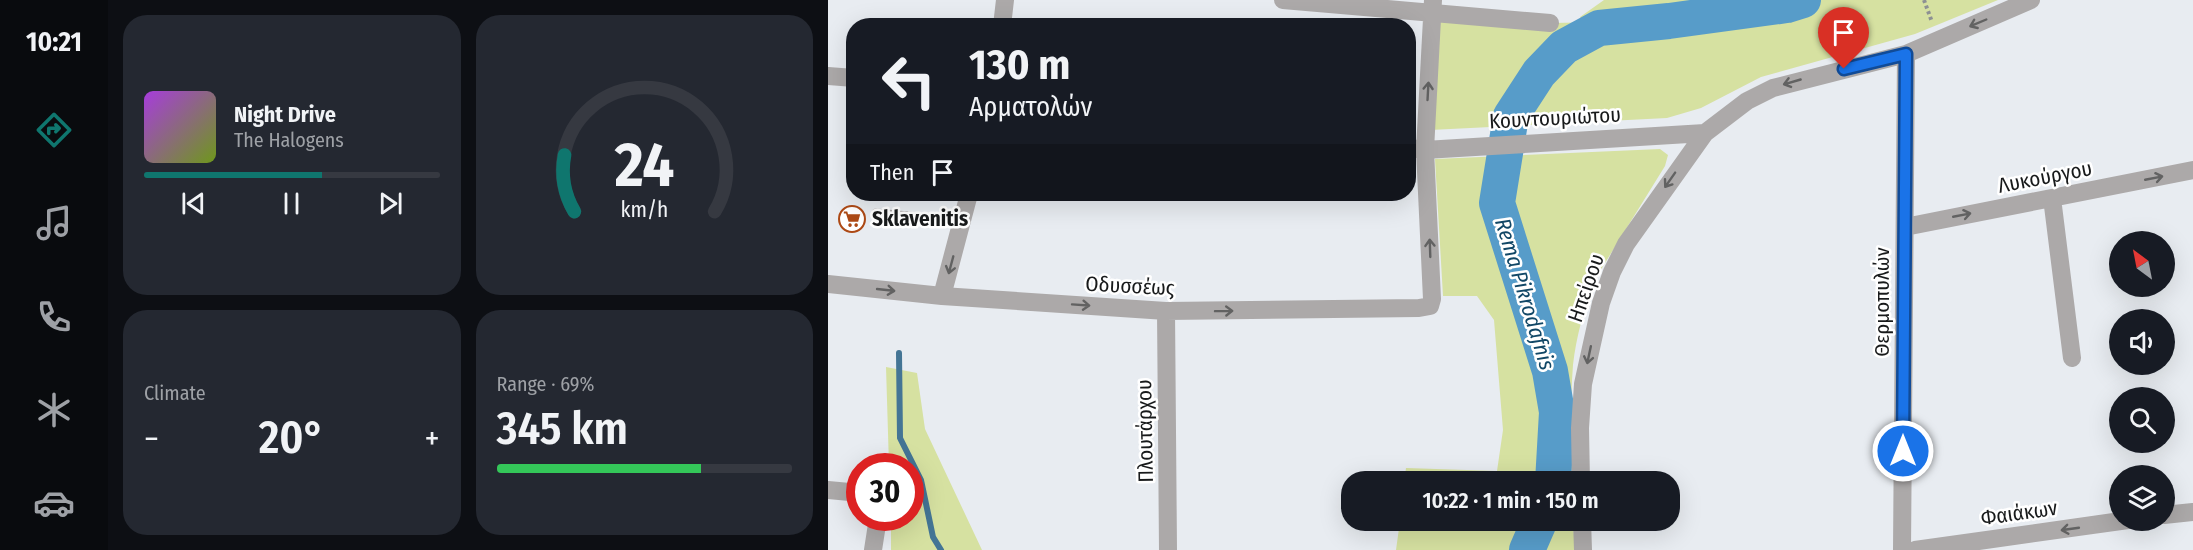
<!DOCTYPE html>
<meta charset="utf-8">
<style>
:root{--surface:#171b24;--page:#242831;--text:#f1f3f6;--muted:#9ea1a6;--line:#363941;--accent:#0f766e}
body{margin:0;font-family:"Fira Sans Condensed",sans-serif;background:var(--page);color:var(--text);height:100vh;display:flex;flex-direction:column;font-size:22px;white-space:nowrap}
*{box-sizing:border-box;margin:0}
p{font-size:20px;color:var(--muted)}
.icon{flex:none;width:33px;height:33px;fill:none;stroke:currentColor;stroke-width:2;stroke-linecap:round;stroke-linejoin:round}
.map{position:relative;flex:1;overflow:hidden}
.side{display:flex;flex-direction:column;gap:15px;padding:15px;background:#0d0f14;width:720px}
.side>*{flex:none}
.top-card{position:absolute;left:18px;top:18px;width:570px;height:183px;border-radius:24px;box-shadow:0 6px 24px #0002;background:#171b24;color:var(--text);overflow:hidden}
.needle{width:39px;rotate:328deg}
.buttons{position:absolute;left:1281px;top:231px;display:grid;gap:12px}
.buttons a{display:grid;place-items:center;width:66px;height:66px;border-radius:50%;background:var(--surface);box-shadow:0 6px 24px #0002;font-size:30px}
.speed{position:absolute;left:18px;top:453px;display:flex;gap:12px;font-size:30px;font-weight:700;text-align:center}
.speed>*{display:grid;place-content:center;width:78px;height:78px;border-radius:50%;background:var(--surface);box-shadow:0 6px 24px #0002;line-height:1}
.speed .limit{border:9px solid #d22;background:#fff;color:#111}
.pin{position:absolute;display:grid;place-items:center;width:51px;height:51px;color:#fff;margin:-62px -26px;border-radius:50% 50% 50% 0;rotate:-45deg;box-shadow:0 0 6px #0007}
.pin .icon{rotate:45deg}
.me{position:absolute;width:66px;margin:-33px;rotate:0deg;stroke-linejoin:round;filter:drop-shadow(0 0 4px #0008)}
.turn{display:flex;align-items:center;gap:21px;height:126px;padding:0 24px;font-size:27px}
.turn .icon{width:78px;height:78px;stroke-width:2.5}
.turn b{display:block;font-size:42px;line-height:51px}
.then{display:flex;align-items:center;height:57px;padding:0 24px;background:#0003;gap:12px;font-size:22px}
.big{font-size:45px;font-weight:600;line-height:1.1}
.side .widget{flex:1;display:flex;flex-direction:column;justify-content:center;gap:9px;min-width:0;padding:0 21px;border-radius:24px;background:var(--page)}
.side .dial{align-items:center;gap:0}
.dial svg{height:156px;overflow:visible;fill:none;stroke:var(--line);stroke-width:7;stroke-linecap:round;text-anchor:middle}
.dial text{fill:var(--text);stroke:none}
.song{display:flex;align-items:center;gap:18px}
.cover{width:72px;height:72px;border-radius:9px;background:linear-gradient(135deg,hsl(280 70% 55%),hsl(80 70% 35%))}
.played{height:6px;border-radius:3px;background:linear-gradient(90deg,var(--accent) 60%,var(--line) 60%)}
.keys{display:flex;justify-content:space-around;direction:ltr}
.heat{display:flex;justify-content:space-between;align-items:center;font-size:33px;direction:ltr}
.charge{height:9px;border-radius:4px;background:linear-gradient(90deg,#34c759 69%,var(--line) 0)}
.side .tiles{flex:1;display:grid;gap:15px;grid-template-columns:repeat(2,1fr)}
.trip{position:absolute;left:513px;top:471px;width:339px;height:60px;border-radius:24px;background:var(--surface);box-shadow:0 6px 24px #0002;font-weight:600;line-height:60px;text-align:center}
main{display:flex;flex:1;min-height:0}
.tabs{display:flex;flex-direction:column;width:108px;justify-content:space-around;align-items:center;background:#090b0e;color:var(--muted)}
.tabs .icon{width:42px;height:42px}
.tabs .selected{color:var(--accent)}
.tabs b{font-size:27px;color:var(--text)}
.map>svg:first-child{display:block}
</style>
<main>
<nav class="tabs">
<b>10:21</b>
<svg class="icon selected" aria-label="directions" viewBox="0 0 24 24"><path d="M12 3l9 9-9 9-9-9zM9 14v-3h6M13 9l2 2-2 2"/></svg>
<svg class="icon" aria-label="music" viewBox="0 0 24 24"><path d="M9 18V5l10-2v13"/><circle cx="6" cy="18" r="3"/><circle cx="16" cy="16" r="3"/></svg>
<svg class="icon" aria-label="phone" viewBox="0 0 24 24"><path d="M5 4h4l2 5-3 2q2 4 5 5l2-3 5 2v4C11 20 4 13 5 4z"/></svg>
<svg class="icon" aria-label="climate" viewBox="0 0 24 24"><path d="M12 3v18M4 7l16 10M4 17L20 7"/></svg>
<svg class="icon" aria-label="car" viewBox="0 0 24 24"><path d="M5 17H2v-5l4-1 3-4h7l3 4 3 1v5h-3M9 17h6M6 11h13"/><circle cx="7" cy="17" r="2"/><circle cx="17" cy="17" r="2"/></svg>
</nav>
<section class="side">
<div class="tiles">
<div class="widget">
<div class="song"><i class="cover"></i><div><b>Night Drive</b><p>The Halogens</p></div></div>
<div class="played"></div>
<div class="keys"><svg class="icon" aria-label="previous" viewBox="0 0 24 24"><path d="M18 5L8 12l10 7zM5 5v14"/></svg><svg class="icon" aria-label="pause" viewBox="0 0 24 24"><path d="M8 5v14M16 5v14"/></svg><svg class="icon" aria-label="next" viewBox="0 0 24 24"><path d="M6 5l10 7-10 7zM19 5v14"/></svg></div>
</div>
<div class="widget dial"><svg viewBox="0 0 100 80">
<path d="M14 69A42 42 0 1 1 86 69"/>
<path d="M14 69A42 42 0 0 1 9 40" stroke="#0f766e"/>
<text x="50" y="56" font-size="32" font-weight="700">24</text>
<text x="50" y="72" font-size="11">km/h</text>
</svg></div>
<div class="widget"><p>Climate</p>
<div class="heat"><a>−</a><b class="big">20°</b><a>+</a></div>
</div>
<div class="widget"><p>Range · 69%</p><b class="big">345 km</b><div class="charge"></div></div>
</div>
</section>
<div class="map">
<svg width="1365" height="550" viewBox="0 0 1365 550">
<rect width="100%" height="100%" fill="#e8ecf1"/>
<path fill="#d6e1a1" d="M776 0H1170L1087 34 933 77 873 108 839 118 602 130 608 19 722 23 841 21V18L754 20 752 17Z
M832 149 840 155 837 166 764 284C756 310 748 338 745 365 742 404 743 443 744 481L576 482 578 468 669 471 675 430 666 320 649 296H615L607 159Z
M58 367 89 373 97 429 154 550H63V518H82V466H61Z
M572 521H745L747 550H568Z"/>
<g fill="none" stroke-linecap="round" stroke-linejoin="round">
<path stroke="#447595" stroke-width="6" d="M959 5 960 0
M71 353 72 438 93 480 105 537 113 550"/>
<path stroke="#579cc9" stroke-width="36" d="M725 482 729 412 722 371 669 203 683 116 711 73 736 47 771 28 841 21 959 5 975 0
M699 550 712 520"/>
<path stroke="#8d9093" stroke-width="4" stroke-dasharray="3 3" stroke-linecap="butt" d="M1096 0 1104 22"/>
<path stroke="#aca9a9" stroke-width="9" d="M48 213 134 221"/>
<path stroke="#aca9a9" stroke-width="18" d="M455 0 722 23
M174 26 177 0
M0 76 26 78
M580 148 597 150 877 133
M1224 198 1244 358
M1077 227 1365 170
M0 284 114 296 338 311 591 308 602 306 604 299 597 150 605 0
M114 296 141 194
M338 311 340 550
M753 482 752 428 755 384 773 303 784 272 798 244 877 133 919 101 945 88 1078 54 1203 0
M0 490 32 493
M1336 515 1365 512
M754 520 755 550
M45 550 50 518
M1074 550 1078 54
M1087 550 1300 520"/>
</g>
<defs><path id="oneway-shaft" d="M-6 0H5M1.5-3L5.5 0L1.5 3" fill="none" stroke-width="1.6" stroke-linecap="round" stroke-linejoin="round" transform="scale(1.5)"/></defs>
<g stroke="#626262">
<use href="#oneway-shaft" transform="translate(1150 23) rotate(157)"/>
<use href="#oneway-shaft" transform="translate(964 82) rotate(164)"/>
<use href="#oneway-shaft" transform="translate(600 91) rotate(-87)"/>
<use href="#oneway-shaft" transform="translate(1326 178) rotate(-11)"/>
<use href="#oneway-shaft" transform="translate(842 180) rotate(125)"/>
<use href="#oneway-shaft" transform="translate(1134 215) rotate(-11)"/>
<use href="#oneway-shaft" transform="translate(602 248) rotate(-92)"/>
<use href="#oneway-shaft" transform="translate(123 265) rotate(105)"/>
<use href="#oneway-shaft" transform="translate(58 290) rotate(6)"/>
<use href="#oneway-shaft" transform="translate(253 305) rotate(4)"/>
<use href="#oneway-shaft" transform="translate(396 311) rotate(-1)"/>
<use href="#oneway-shaft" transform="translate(761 355) rotate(102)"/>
<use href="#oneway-shaft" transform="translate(1242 529) rotate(172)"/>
</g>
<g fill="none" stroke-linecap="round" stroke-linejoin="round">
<defs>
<path id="route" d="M1016 69 1078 54 1075 451"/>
</defs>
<use href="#route" stroke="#114b97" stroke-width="15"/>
<use href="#route" stroke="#1a73e8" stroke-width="10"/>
</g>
<defs>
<symbol id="supermarket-ring" viewBox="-11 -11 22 22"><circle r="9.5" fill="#fff" stroke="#ad4915" stroke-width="1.5"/><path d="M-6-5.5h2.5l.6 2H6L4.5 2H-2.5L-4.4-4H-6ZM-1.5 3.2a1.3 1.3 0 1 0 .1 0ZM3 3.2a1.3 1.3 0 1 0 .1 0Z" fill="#ad4915"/></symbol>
</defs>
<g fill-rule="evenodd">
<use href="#supermarket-ring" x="9" y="204" width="30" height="30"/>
</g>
<g text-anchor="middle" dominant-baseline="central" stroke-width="5" stroke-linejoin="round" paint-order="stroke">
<g font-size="21" fill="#181a1b" stroke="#fff">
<text transform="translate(727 118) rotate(-3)">Κουντουριώτου</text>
<text transform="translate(1217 177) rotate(-11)">Λυκούργου</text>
<text transform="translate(302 286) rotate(3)">Οδυσσέως</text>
<text transform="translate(758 288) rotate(-71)">Ηπείρου</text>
<text transform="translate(1054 302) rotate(-90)">Θερμοπυλών</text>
<text transform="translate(317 431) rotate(-91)">Πλουτάρχου</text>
<text transform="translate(1191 513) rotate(-8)">Φαιάκων</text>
</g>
<g font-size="21" font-weight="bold" fill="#181a1b" stroke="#fff" text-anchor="start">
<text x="44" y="219">Sklavenitis</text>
</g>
<g font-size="22" font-style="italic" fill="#114766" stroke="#fff">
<text transform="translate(697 294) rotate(73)">Rema Pikrodafnis</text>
</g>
</g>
</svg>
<div class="buttons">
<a><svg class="needle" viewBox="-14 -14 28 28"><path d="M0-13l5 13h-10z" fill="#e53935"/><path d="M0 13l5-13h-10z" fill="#9ea1a6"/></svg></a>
<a><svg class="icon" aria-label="sound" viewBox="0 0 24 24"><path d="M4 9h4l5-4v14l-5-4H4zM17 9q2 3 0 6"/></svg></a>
<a><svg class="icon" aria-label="search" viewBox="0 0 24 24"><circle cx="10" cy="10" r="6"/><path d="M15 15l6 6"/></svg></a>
<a><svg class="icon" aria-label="layers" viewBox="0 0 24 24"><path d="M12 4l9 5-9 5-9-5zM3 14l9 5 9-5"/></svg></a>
</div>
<div class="speed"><div class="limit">30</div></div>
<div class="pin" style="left:1016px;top:69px;background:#d93025"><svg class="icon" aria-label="arrive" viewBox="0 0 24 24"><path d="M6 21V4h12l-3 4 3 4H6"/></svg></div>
<svg class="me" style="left:1075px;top:451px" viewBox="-20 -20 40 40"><circle r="17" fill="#1a73e8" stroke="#fff" stroke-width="3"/><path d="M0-11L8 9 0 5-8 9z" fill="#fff"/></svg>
<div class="trip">10:22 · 1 min · 150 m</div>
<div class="top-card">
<div class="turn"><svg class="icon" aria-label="left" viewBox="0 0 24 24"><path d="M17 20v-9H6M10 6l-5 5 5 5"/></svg><div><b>130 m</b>Αρματολών</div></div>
<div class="then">Then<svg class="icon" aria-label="arrive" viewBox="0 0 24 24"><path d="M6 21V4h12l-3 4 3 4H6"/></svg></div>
</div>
</div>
</main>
